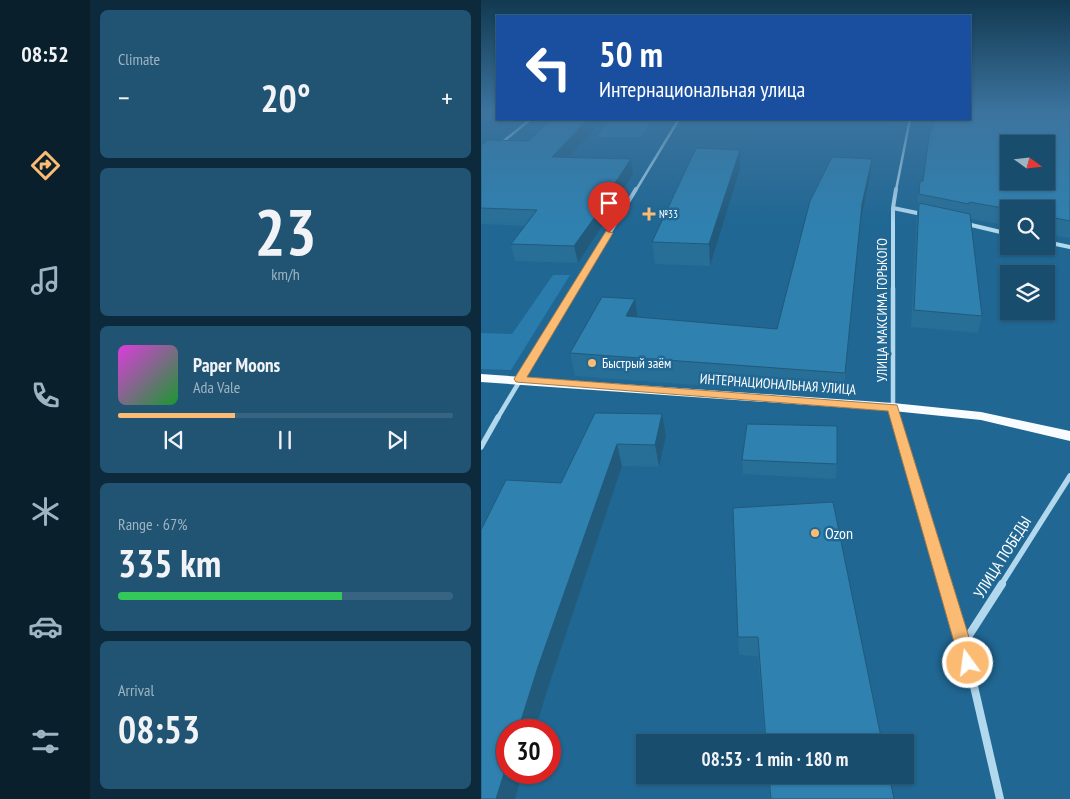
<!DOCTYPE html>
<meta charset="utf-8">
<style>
:root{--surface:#184d6e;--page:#215473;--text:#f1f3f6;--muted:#9fb4c2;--line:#366481;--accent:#fbbb73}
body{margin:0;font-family:"PT Sans Narrow",sans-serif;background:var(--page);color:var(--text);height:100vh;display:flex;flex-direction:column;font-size:19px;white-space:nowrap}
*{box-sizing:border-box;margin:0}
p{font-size:16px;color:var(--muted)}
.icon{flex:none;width:28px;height:28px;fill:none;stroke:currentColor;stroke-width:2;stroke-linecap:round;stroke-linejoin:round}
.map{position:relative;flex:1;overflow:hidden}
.side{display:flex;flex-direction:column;gap:10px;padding:10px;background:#0d2a3c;width:391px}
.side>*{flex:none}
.hud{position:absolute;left:15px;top:15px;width:475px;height:105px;border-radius:0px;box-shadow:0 1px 4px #0004,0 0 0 1px var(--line);background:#1a4fa0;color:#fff;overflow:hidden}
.needle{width:32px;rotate:105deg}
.controls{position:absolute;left:519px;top:135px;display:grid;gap:10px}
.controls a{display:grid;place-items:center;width:55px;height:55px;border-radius:0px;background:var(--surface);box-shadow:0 1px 4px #0004,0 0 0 1px var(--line);font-size:25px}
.speed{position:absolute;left:15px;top:719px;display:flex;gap:10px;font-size:25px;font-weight:700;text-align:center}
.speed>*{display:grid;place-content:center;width:65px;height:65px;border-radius:50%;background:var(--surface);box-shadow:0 1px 4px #0004,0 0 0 1px var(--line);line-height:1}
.speed .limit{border:8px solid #d22;background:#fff;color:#111}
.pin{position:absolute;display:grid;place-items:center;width:42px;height:42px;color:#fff;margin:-51px -21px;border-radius:50% 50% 50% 0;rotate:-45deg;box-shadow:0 0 5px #0007}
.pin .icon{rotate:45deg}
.me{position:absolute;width:55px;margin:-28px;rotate:346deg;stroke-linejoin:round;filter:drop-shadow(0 0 4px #0008)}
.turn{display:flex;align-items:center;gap:18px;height:105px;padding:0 20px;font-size:22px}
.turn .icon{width:65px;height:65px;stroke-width:2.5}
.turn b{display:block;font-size:35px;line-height:42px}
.big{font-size:38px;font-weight:800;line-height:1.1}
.side .card{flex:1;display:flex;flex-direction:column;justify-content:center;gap:8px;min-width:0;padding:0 18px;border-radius:8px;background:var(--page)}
.side .dial{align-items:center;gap:0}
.dial b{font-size:65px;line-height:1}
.song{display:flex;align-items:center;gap:15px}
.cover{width:60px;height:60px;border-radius:8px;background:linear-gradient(135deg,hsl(300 70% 55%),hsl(130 70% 35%))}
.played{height:5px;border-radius:2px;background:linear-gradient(90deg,var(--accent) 35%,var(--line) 35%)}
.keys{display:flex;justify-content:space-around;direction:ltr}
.heat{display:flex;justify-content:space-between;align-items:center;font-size:28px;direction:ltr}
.charge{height:8px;border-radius:4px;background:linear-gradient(90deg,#34c759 67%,var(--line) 0)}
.trip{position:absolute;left:155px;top:734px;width:278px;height:50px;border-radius:0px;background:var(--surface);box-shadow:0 1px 4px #0004,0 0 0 1px var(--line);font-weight:800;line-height:50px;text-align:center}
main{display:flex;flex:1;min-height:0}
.menu{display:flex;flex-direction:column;width:90px;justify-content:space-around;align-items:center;background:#0a1f2c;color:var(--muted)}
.menu .icon{width:35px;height:35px}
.menu .selected{color:var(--accent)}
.menu b{font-size:22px;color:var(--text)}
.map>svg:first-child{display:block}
</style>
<main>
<nav class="menu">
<b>08:52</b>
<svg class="icon selected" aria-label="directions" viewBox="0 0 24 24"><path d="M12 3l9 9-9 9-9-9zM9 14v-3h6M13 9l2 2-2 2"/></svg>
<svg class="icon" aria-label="music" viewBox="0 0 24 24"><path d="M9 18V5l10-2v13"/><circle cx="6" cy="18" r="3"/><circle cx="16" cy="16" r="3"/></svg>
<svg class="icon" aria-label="phone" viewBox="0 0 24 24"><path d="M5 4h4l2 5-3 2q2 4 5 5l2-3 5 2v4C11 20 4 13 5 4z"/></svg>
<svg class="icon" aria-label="climate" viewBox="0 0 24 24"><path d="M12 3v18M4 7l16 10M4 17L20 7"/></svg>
<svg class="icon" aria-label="car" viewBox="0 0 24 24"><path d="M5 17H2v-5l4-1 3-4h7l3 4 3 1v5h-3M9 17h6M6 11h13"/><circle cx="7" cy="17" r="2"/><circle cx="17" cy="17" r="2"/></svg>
<svg class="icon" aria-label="filters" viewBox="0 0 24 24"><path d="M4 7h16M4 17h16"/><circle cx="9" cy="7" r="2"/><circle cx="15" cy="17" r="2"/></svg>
</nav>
<section class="side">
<div class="card"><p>Climate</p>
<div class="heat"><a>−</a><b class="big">20°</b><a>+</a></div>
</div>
<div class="card dial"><b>23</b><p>km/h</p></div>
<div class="card">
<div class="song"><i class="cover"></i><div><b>Paper Moons</b><p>Ada Vale</p></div></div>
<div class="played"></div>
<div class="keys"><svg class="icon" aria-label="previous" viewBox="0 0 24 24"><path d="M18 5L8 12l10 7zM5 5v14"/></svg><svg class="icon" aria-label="pause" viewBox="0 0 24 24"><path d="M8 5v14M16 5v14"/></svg><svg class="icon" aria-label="next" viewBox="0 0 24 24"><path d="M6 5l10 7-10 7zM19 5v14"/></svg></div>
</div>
<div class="card"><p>Range · 67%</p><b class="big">335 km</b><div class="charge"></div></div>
<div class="card"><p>Arrival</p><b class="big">08:53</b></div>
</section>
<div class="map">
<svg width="589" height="799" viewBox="0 0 589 799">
<rect width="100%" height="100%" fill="#206793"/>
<path fill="#297cac" d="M130 119H171L160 137H116Z
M72 275H89L30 370 0 369V333L31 334Z"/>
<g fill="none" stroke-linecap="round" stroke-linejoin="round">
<path stroke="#b2d8ee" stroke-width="2.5" d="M19 144 50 119
M155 190 198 119
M415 190 429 119"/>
<path stroke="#b2d8ee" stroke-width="4" d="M412 208 441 214
M486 224 528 234
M565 242 589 247
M94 290 155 189
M412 290V208L415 189"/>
<path stroke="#b2d8ee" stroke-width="4.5" d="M412 288V407L415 419
M16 419 94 288"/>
<path stroke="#b2d8ee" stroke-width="5.5" d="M415 417 466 585
M0 447 17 417
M520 585 589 476"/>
<path stroke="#b2d8ee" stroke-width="8" d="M465 584 483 643
M519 799 483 643 521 584"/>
<path fill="#f9fcff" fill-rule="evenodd" d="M0 374 412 403 500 412 589 431V441L500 420 412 411 0 382Z"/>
</g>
<path fill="#286f97" d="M589 112V238L565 234V209H528V226L490 219 501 316 497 333 430 327 437 196 439 181H442L451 126 431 125 432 119H489Z
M371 119H426L425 125 370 122Z
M0 145 87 158 150 159 152 174 123 220V223L97 263 34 261 30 244 44 226 0 224Z
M259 150V169L229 266 174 264 171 242Z
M391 159 389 177 379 224 362 396 94 376 89 353 157 317 296 329Z
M114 413 181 414 185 436 178 467 141 466 67 688 54 730H26V772H42L34 799H0V530L25 480 80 483Z
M261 460 356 464 355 479 262 474Z
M252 508 401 742H284L277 656 258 655Z
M287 775H408L413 799H289Z"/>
<path fill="#215a7b" d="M107 119H122L74 172 71 157Z
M259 150V169L229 266 228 244Z
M150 159 152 174 123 220V223L97 263 93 246 118 207Z
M391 159 389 177 379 224 362 396 381 204Z
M154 299 157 322 145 316Z
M181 414 185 436 178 467 174 445Z
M136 444 141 466 67 688 54 730H37L57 667Z
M26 764V772H42L34 799H15Z"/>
<path fill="#2f81b0" stroke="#215a7b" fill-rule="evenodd" d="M489 112H589V221L565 216V209H528L488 202V204L438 194 439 181H442L448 137 453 119H489ZM528 144H565V181H528Z
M71 119H107L71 157 150 159 118 207H121L93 246 30 244 56 210 0 208V145L7 140 47 141Z
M215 148 259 150 228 244 171 242Z
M351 157 391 159 381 204 364 373 89 353 121 297 154 299 145 316 296 329 329 201Z
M438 203 489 214 501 316 433 310Z
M114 413 181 414 174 445 136 444 57 667 37 730H26V764L15 799H0V530L25 480 80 483Z
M266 424 356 426V464L261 460Z
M352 502 401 742H285L277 637H257L252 508Z
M288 775H408L413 799H290Z"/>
<linearGradient id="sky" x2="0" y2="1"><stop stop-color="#123951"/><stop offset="0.5" stop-color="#3c749e"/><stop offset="1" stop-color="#3c749e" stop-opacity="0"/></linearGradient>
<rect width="589" height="224" fill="url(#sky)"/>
<path fill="#fbbb73" stroke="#a37a4b" d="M125 231 132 233 46 377 416 405 496 663 493 668 487 671 481 668 479 663 407 411 35 382 33 379Z"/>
<g fill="#fbbb73" stroke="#206793" stroke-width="2">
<path d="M165.5 206.5h5v5h5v5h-5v5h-5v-5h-5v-5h5z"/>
<circle cx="111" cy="363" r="5"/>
<circle cx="334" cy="533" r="5"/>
</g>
<g text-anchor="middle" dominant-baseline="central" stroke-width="5" stroke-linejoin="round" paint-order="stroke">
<g font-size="11" fill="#fff" stroke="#206793" text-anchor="start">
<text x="178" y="214">№33</text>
</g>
<g font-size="14" fill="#fff" stroke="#206793">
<text transform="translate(401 310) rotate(-90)">УЛИЦА МАКСИМА ГОРЬКОГО</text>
<text transform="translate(297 384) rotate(4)">ИНТЕРНАЦИОНАЛЬНАЯ УЛИЦА</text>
</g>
<g font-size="14" fill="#fff" stroke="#206793" text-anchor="start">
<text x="121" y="363">Быстрый заём</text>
</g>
<g font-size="16" fill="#fff" stroke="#206793" text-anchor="start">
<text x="344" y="533">Ozon</text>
</g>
<g font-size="16" fill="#fff" stroke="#206793">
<text transform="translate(521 557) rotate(-58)">УЛИЦА ПОБЕДЫ</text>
</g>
</g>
</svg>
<div class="controls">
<a><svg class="needle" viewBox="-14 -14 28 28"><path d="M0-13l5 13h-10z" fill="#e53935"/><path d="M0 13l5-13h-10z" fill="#9fb4c2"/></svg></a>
<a><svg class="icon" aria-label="search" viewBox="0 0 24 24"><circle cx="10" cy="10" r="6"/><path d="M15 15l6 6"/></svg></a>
<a><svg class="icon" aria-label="layers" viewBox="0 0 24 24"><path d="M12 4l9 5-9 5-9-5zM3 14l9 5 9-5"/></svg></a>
</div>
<div class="speed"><div class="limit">30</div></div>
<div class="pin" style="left:128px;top:233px;background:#d93025"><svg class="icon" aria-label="arrive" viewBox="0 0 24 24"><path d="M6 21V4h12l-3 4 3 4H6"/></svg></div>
<svg class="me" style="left:487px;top:663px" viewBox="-20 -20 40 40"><circle r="17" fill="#fbbb73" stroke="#fff" stroke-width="3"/><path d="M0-11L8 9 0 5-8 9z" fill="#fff"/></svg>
<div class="trip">08:53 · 1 min · 180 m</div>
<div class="hud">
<div class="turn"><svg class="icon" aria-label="left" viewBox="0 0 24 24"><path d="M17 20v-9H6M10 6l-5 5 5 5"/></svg><div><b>50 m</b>Интернациональная улица</div></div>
</div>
</div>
</main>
